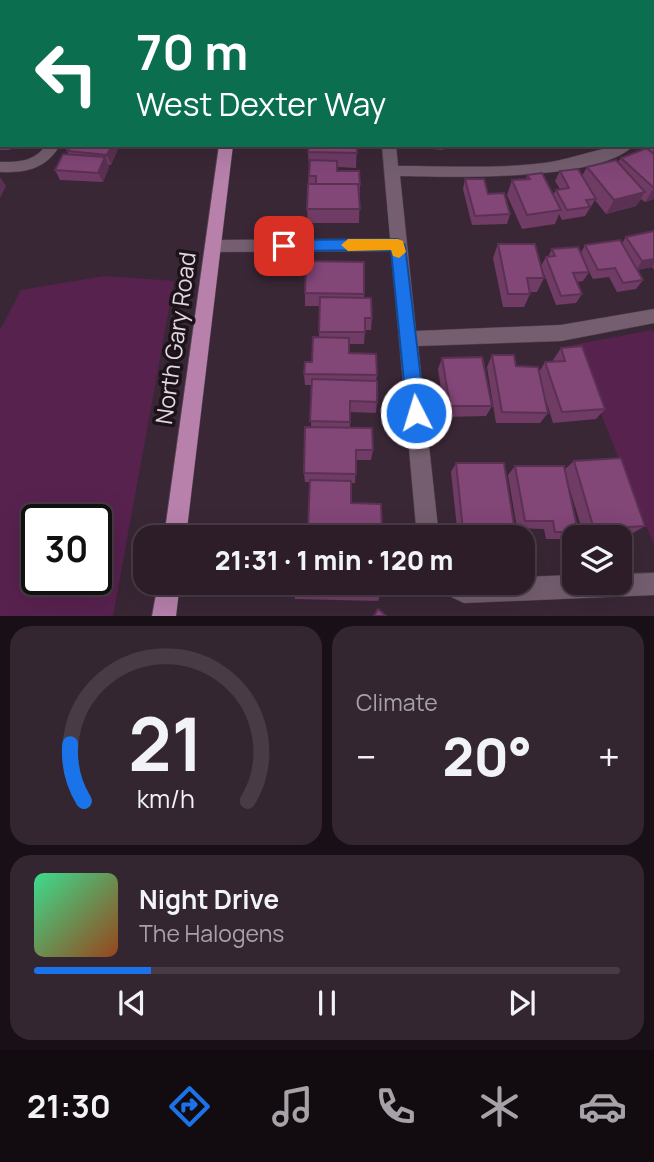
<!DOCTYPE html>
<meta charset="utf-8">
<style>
:root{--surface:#2c1d28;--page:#342630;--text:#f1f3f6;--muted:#a6a2a8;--line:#483b45;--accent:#1a73e8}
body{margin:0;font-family:Manrope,sans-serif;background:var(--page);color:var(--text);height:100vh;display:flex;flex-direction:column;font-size:26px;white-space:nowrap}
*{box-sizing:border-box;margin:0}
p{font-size:23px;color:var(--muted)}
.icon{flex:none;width:38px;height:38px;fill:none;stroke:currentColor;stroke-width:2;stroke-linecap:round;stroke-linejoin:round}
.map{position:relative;height:616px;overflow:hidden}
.panel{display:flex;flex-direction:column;gap:10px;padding:10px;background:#181016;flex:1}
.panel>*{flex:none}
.guide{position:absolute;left:0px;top:0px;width:654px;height:147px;box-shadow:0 7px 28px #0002,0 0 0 2px var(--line);background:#0b6e4f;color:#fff;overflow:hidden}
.tools{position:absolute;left:562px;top:525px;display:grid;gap:14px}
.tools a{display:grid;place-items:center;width:70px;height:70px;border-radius:14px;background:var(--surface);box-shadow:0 7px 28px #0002,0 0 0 2px var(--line);font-size:35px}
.speed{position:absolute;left:21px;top:504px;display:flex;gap:14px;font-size:35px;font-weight:700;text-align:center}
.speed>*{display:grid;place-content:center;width:91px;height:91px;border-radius:50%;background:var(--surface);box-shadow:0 7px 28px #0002,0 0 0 2px var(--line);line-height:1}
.speed .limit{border:4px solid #111;border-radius:10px;background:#fff;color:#111}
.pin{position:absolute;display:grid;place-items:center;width:60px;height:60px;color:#fff;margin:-30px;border-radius:14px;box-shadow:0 4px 10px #0006}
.me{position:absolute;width:77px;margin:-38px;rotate:355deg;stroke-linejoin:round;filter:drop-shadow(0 0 5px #0008)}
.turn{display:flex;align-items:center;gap:24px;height:147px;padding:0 21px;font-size:32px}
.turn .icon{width:91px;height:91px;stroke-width:2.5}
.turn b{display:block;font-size:49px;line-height:60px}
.big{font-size:52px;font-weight:800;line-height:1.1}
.panel .tile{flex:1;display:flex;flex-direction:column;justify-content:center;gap:10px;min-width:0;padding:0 24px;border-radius:21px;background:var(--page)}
.panel .dial{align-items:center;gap:0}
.dial svg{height:182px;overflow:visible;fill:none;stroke:var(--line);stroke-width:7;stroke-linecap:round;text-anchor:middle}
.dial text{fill:var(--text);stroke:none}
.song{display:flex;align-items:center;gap:21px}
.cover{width:84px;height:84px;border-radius:10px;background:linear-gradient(135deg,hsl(150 70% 55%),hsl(20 70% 35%))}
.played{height:7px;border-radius:4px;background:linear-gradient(90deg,var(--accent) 20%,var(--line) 20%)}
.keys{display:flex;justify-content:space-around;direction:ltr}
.heat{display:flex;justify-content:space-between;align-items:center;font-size:38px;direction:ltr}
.panel .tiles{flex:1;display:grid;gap:10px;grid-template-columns:1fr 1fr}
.tile:last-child{grid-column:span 2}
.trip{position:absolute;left:133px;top:525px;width:402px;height:70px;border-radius:21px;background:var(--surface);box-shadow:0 7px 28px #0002,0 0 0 2px var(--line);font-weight:800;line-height:70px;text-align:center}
.dock{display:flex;height:112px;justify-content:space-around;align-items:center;background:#120c10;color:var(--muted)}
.dock .icon{width:49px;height:49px}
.dock .selected{color:var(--accent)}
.dock b{font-size:32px;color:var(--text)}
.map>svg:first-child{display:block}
</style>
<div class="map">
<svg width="654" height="616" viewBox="0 0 654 616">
<rect width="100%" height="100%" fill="#3a2736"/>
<path fill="#58224f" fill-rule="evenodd" d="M105 276 174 281 113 616H0V330L21 290ZM37 520H96V579H37Z
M652 330 654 333V545L573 345Z"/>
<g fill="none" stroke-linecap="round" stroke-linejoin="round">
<defs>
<path id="minor" d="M102 0H114V2H102Z
M0 47 2 48V56L0 55Z
M654 126V136L653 137V127Z
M46 145H60C46 169 26 173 0 172V162C19 162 34 162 46 145Z
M382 145H396L398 166C447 166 496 169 544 163 575 159 604 145 634 145 600 182 449 177 400 176L416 331 561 325 654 309V323L561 341 418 346 439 537H417L391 251 213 252 205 246 213 240 390 239Z
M654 573V595L464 603 439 591 436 583H523V577L574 575V583H620V574Z"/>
<path id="major" d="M240 0H252L239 2Z
M219 145H233L186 537H164Z
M158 583H180L176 616H152Z"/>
</defs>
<use href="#minor" stroke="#534350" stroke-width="1"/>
<use href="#major" stroke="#534350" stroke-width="1"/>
<use href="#minor" fill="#745e6f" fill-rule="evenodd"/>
<use href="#major" fill="#b781ac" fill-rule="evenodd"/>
</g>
<path fill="#703c66" d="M653 54H654V102L653 103Z
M0 125H2V145H23L22 147 12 146 10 150H0Z
M64 145H117L118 149 111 165H108L109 167 103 182 60 180 55 170 69 155Z
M357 145 356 168 337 167V171L360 184 359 223H308L307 209 309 167 308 152Z
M410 145H444L443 150 410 147Z
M448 145H482L481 148 449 149Z
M491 145H521L492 148Z
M654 145V199L645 202 641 199 636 206 606 214 595 200 585 216 562 220 559 214 555 224 522 229 507 195 512 180 526 179 527 175 553 195 556 190 560 189 555 181 560 171 582 176 587 167 618 162 621 158Z
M465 179 488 194 510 214 507 224 472 225 463 189Z
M654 231V270L652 267 637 270 643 280 636 289 617 292 609 277 593 279 587 268 589 272 583 281 577 282 582 294 576 303 556 305 541 266 546 257H548L552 249 581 253 585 245 622 243 626 237Z
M498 244 544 278 537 292H530V294L524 307H503L493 258Z
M305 293 364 294V298L372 318 371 330H365L364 344H349V353L377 375 376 381 377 402 376 413 350 412V428L373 450 371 460H356L355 483H351V503L382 530 380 537 309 536 308 528 310 482H305L304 473 311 428 312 385H305L304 374 312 362 319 337 320 306H305Z
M561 348 605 409 596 419 553 423 542 387 548 413 540 423H496L487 367 492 355 516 366 539 372 545 362H554L553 360Z
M442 358 492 406 486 416 445 417 438 369Z
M574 461 645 526 633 533 584 536 564 470Z
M456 463 515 531 508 537H458L451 472Z
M515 466 578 532 568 539H546L544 529 517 528 508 475Z
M294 594 380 596 378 601 295 599Z"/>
<path fill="#5b3153" d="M515 0H526L525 2H514Z
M112 145H117L118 149 111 165 107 155Z
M105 157 109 167 103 182 98 173Z
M0 177 6 186 0 198Z
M654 188V199L645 202Z
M645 192 636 206 606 214 614 200Z
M654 259V264L652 267 636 270 642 261Z"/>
<path fill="#824677" stroke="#5b3153" stroke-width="2" d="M2 17V29H0L1 24H0V19Z
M653 53 654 54V72L653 71Z
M0 125H2V140H0Z
M71 145H112L107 155 68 151Z
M309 145H357V153L308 152Z
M653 145H654V154L646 148Z
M647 148 654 154V188L621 158Z
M63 154 105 157 98 173 55 170Z
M310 160 337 161V171H359L360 184H316V176H309Z
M616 160 645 192 614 200 587 167Z
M578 169 596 199 586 200 590 207 567 210 556 190 569 188 560 171Z
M542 173 561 210 527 215 512 180 530 179 527 175Z
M465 179H484L488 194 504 193 510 214 475 216Z
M308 184H358L360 209H307Z
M654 231V259L642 261 626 237Z
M620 240 643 280 623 283 615 268 598 270 585 245Z
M498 244H535L544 278H527L530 294H508Z
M578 247 589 272 573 273 582 294 561 296 546 257 555 256 552 249Z
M306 261 364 262V294L305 293Z
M320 297 371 298 372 318H365V332H319Z
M313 337 349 338V353L376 354 377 375 304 374 305 362H312Z
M582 346 605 409 562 412 545 362 565 361 561 348Z
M492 355H514L516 366 538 367 548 413 502 412Z
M482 357 492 406H450L442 358Z
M312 379 377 381V402L350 401V422L310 421Z
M305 427 372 428 373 450H356V474L304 473Z
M621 458 645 526 594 529 574 461Z
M456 463H504L515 531 463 530Z
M515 466H564L578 532H555L553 521H525Z
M310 480 351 481V503L381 504 382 530 308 528Z
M294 583H380V596L294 594Z
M378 609 386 616H374Z"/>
<path fill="#1a73e8" stroke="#114b97" stroke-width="2" d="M398 239 405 245 425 413 422 419 416 421 410 419 407 413 391 250 284 251 276 246 284 240Z"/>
<path fill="#f59e0b" d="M348 239H398L403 241 406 252 399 258 393 256 391 250 348 251 341 245Z"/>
<g text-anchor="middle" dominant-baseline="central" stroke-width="7" stroke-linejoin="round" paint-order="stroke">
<g font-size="23" fill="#e2d6df" stroke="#1c131a">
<text transform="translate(175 338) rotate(-82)">North Gary Road</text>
</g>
</g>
</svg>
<div class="tools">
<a><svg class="icon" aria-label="layers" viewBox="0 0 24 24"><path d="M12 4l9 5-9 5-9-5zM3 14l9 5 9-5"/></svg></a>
</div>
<div class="speed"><div class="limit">30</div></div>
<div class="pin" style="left:284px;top:246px;background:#d93025"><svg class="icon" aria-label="arrive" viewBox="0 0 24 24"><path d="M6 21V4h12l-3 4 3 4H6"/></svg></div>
<svg class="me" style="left:416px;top:413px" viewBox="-20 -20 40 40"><circle r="17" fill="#1a73e8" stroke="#fff" stroke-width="3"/><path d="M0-11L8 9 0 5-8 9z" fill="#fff"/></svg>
<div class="trip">21:31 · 1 min · 120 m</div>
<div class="guide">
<div class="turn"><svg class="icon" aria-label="left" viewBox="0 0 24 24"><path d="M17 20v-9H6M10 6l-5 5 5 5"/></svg><div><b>70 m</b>West Dexter Way</div></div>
</div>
</div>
<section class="panel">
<div class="tiles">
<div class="tile dial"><svg viewBox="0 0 100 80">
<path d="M14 69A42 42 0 1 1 86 69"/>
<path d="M14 69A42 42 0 0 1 8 44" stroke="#1a73e8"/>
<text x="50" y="56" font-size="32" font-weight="700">21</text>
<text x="50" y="72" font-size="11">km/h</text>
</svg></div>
<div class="tile"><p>Climate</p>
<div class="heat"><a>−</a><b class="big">20°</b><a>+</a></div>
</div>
<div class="tile">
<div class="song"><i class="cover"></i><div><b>Night Drive</b><p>The Halogens</p></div></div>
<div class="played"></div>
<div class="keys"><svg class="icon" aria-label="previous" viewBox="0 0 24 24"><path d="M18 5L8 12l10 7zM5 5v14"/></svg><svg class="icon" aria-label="pause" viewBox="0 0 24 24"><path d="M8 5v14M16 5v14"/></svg><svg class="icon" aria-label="next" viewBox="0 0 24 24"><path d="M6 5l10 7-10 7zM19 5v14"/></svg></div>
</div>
</div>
</section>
<nav class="dock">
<b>21:30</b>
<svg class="icon selected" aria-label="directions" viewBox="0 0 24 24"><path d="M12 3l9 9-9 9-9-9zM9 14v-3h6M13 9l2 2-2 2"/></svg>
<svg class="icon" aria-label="music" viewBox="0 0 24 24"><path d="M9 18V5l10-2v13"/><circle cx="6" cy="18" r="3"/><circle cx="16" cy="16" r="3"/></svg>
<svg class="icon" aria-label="phone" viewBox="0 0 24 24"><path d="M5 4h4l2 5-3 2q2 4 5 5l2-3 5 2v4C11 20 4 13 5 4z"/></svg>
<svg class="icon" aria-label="climate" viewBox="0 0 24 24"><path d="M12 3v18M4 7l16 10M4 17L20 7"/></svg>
<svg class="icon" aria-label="car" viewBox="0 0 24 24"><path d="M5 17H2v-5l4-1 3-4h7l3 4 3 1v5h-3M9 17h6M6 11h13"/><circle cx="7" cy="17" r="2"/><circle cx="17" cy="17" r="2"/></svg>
</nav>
